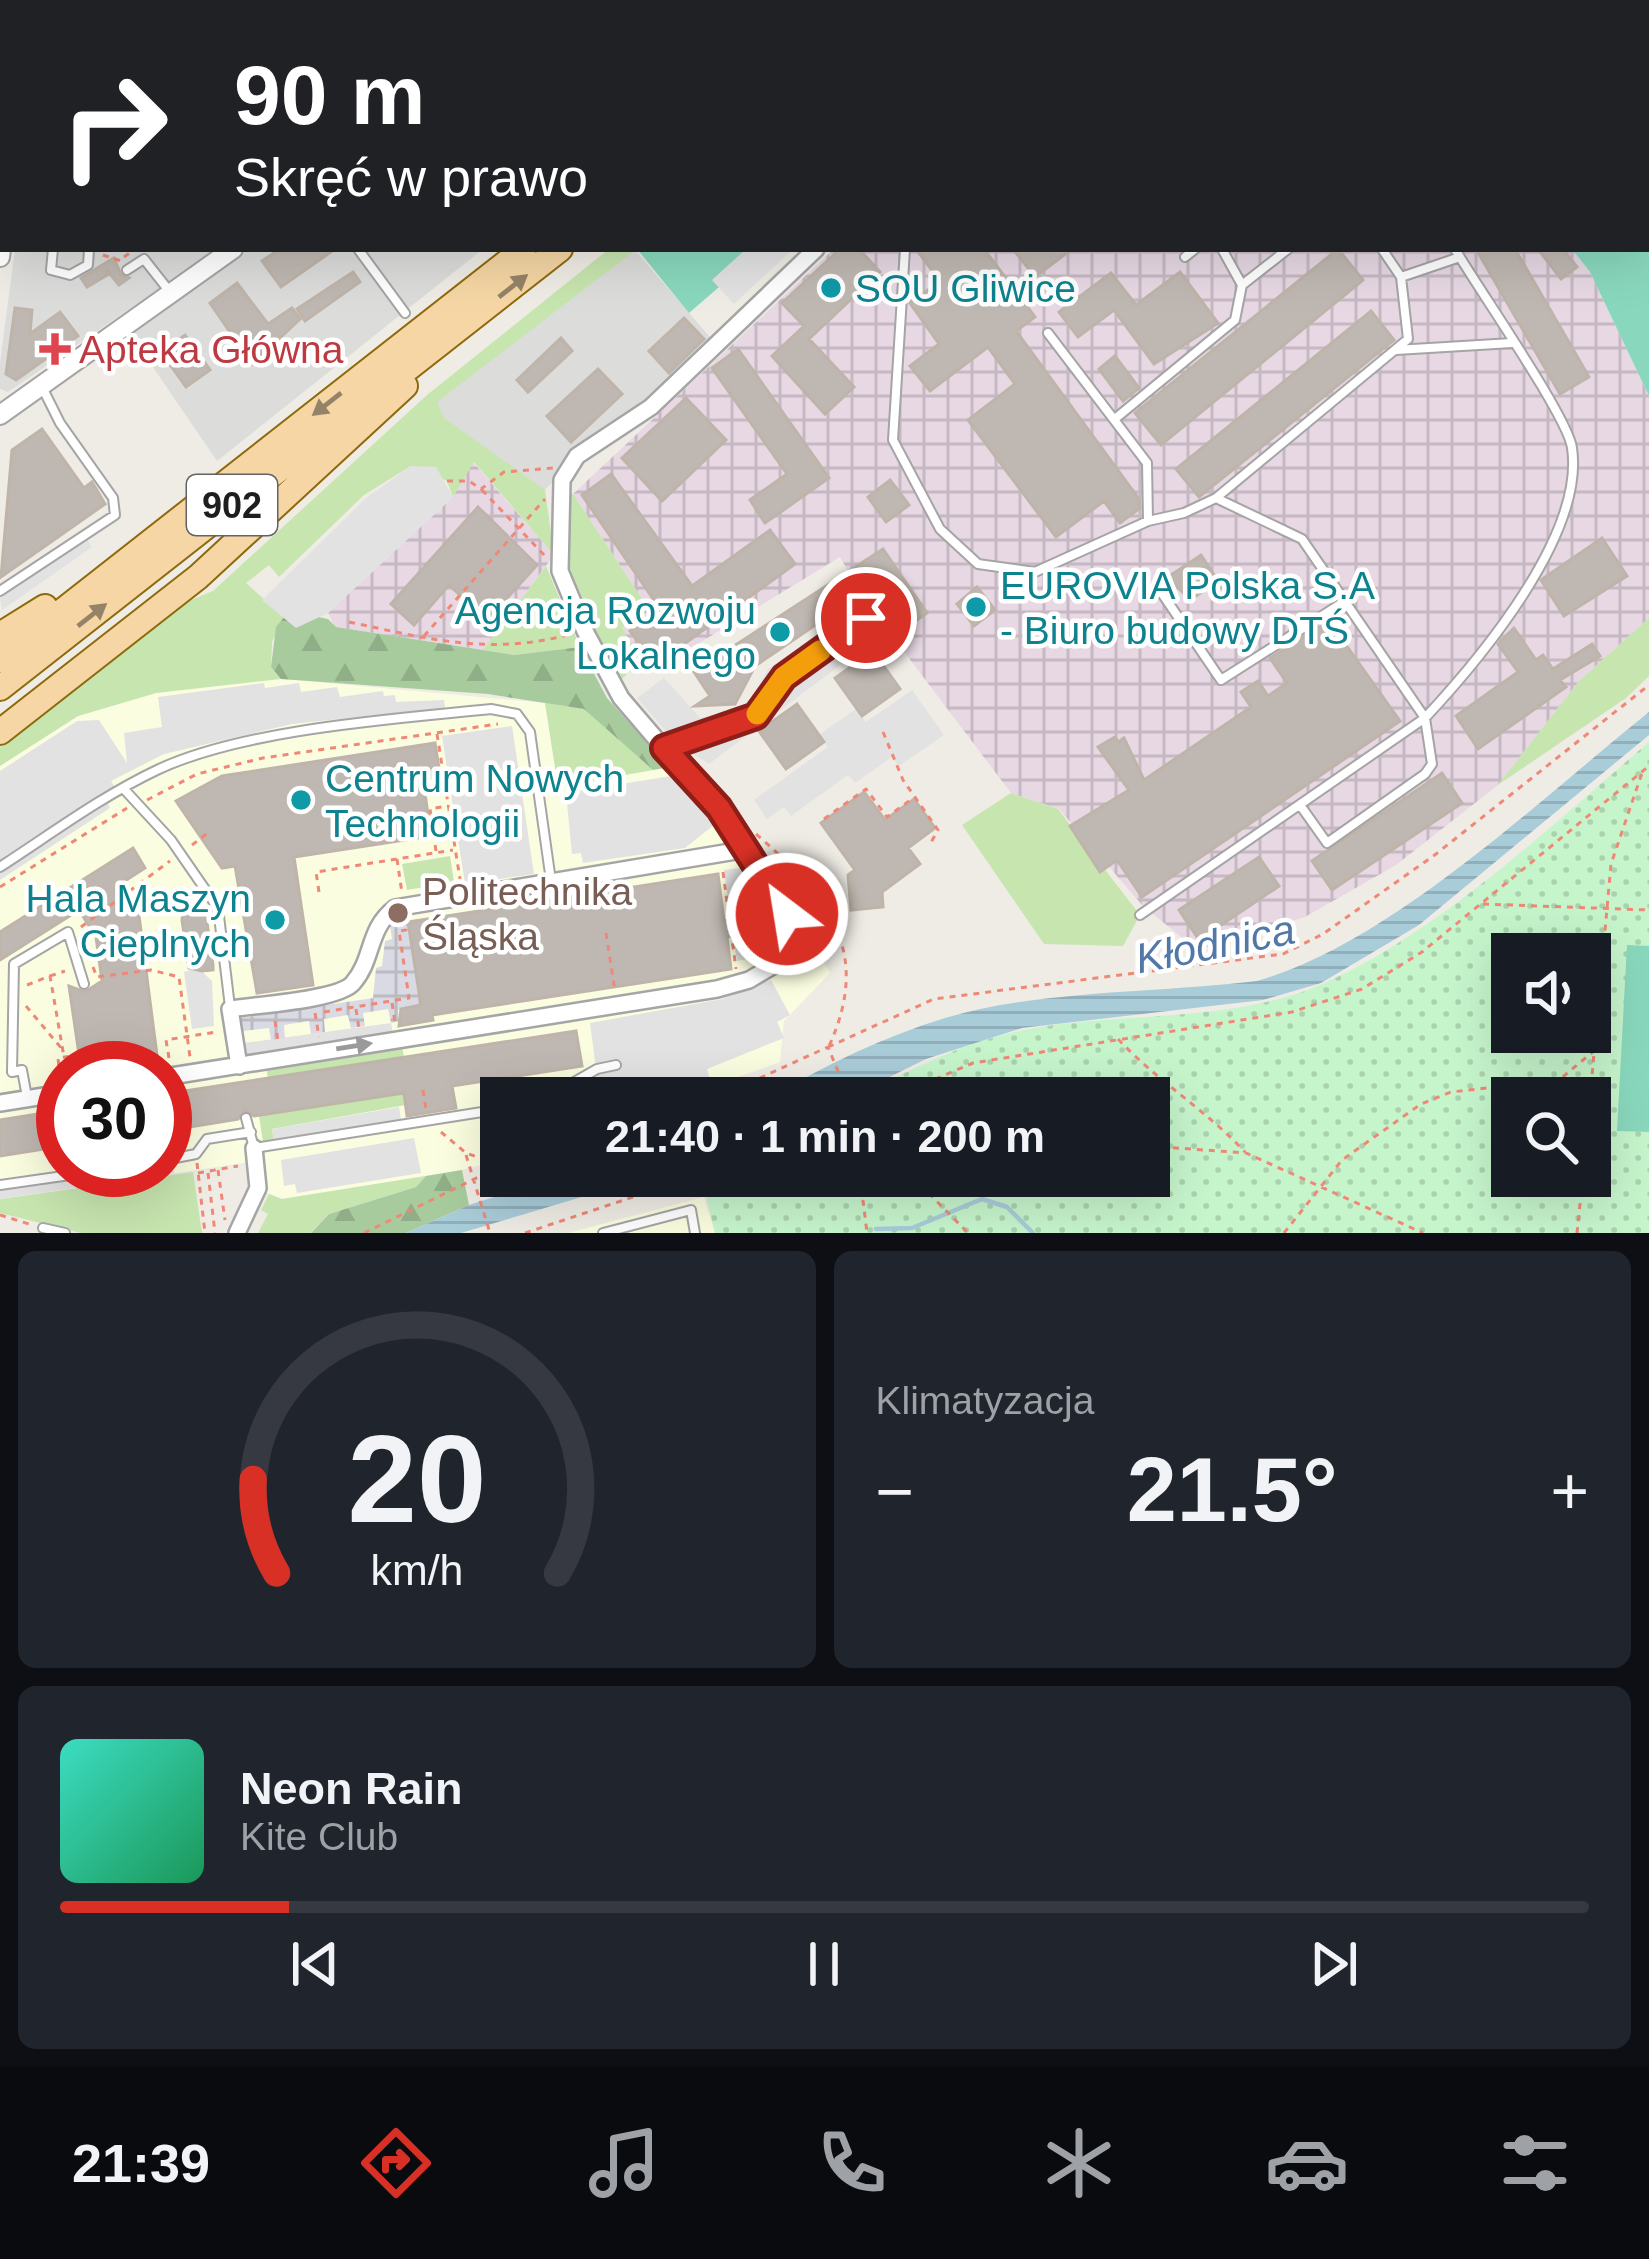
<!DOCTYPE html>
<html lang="pl">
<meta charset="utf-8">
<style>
:root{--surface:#171b24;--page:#20242c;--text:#f1f3f6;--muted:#9ea1a6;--line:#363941;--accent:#d93025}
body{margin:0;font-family:Helvetica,sans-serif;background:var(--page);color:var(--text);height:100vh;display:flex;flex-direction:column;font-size:45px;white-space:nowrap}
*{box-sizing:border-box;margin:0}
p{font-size:39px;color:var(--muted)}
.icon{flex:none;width:66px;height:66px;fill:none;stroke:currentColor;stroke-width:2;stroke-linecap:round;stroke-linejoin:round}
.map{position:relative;height:1233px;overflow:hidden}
.sheet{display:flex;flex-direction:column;gap:18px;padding:18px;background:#0d0f14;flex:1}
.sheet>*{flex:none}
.hud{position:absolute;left:0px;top:0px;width:1650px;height:252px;box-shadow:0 12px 48px #0002;background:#202124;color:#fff;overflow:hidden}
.buttons{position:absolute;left:1491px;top:933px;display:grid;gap:24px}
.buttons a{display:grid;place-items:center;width:120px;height:120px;border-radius:0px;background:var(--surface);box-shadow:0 12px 48px #0002;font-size:60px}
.speed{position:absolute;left:36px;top:1041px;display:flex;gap:24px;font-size:60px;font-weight:700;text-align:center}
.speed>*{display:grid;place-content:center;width:156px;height:156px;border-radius:50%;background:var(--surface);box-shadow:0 12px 48px #0002;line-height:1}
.speed .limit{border:18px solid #d22;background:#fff;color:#111}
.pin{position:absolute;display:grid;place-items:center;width:102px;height:102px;color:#fff;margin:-51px;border:6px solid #fff;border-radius:50%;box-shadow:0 3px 12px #0007}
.me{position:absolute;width:132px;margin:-66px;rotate:329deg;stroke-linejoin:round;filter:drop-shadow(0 0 9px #0008)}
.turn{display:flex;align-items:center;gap:42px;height:252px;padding:0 36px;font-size:54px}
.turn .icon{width:156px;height:156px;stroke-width:2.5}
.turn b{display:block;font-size:84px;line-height:102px}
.big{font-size:90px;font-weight:700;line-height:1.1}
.sheet .widget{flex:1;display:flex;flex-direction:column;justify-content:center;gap:18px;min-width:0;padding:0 42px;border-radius:18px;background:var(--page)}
.sheet .dial{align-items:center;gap:0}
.dial svg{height:312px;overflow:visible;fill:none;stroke:var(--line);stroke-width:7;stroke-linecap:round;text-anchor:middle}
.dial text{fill:var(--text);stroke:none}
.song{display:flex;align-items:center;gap:36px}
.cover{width:144px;height:144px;border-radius:18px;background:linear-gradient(135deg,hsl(170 70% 55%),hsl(150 70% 35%))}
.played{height:12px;border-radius:6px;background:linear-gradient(90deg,var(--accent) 15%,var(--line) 15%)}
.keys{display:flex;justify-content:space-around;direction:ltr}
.heat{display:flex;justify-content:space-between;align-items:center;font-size:66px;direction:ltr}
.sheet .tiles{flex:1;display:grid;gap:18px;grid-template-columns:1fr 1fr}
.widget:last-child{grid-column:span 2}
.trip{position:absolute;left:480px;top:1077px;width:690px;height:120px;border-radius:0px;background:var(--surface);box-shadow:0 12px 48px #0002;font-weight:700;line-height:120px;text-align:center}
.tab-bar{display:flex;height:192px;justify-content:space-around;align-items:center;background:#090b0e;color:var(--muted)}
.tab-bar .icon{width:84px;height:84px}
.tab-bar .selected{color:var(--accent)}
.tab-bar b{font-size:54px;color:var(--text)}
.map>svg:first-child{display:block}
</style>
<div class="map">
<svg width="1649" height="1233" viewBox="0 0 1649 1233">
<defs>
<pattern id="industrial-grid" width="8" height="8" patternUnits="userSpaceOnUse" patternTransform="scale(3)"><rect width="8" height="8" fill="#e7d8e4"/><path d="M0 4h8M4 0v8" fill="none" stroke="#c6b9c3"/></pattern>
<pattern id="forest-firs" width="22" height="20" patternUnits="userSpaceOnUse" patternTransform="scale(3)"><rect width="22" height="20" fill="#a8cb9d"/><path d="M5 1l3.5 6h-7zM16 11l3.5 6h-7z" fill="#90ae87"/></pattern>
<pattern id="park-dots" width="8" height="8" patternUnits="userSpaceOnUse" patternTransform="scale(3)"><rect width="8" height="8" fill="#c6f5cc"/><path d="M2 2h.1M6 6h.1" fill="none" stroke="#aad2af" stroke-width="1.8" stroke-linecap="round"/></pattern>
<pattern id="plaza-grid" width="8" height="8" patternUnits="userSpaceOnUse" patternTransform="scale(3)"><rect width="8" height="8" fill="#dadae4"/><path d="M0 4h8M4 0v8" fill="none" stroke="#bbbbc3"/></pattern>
<pattern id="water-rules" width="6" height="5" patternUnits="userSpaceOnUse" patternTransform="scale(3)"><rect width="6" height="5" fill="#a9ccd9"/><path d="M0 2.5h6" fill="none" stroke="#91afba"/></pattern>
</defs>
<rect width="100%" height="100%" fill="#efece5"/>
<path fill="#dcdcdb" d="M15 249H217L8 392 0 389V363Z
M247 249H483L217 461 129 332Z
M635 250 715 343 649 404 587 444 545 490 443 418 436 402Z"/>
<path fill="url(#industrial-grid)" d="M1096 0H1395L1397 3H1093Z
M834 249H1572L1590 272 1649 396V618L1579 681 1498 785 1396 865 1305 917 1197 950 1142 905 1059 809 1011 793 865 600 840 557 650 673 621 629 648 608 573 494Z
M473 462 554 555 483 650 335 627 328 613 453 497Z"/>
<path fill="#fbfde0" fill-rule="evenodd" d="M263 677 545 703 559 786 689 764 761 854 830 973 784 1021 780 1062 679 1098H501V1160L462 1170 281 1199 258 1188 256 1161 0 1199V766L78 716 156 693ZM63 1068H165V1170H63Z
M704 1197 715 1233H568Z"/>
<path fill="#c7e5af" d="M609 249H637L437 402 444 418 545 490 554 555 474 462 453 497 447 481 411 466 364 495 279 577 269 565 246 583 284 617 272 642 271 667 281 679 156 693 78 716 0 766V747L179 605 213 591 427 395Z
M573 494 648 608 622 628 642 660 622 679C577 600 563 589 567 495Z
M546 566 580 647 514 655 483 650Z
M1649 618V676L1626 698 1498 785 1579 681Z
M545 703 585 709 653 770 558 787Z
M1011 793 1058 809 1140 915 1123 946 1044 944 962 825Z
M450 856 454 882 407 890 402 864Z
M402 1045 404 1058 268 1079 266 1066Z
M404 1093 406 1105 272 1129 274 1141 263 1142 259 1116Z
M193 1172 202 1233H81L0 1213V1199Z
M426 1176 416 1187 329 1214 310 1233H258L268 1214 261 1210 269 1194 282 1199Z"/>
<path fill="url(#forest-firs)" d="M289 611 328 619 336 627 514 655 580 647 607 698 669 767 653 770 584 709 488 694 281 679 271 667 276 627Z
M462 1170 469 1205 406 1233H311L329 1214 416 1187 426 1176Z"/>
<path fill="url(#park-dots)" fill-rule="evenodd" d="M1649 742V1233H715L701 1176H1149V1098H856C909 1070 964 1042 1024 1030 1120 1011 1229 1024 1320 985 1438 934 1552 825 1649 742ZM1512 954H1590V1032H1512ZM1512 1098H1590V1176H1512Z"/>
<path fill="#89d8bd" d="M1649 176V396L1590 272 1572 249H1647Z
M637 249H763L689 313Z
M1627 945 1649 946V1132L1617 1131Z"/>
<path fill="#e2e2e2" d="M746 249H793L734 304 712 280Z
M411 466 436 467 453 497 328 613 296 628 262 600 366 498Z
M86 538 92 547 2 610 0 598Z
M865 600 888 629 709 764 674 741 637 698 664 678 700 718 745 711 768 669Z
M264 683 265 688 299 683 301 692 337 687 340 697 383 691 384 696 395 695 396 702 444 700 445 708 292 724 164 754 111 781 120 796 108 804 110 808 0 880V771L77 721 99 720 127 763 124 733 162 727 158 697Z
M912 690 944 735 899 766 892 757 855 783 848 775 791 816 784 807 767 819 754 800 828 747 820 734 856 709 866 722Z
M512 726 534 874 465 884 442 736Z
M671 776 714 825 685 848 583 863 581 853 572 854 566 793Z
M749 867 762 957 737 961 724 870Z
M198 968 212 981 214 1026 192 1029 184 972Z
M771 980 790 1015 777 1022 784 1038 707 1069 712 1086 647 1098 599 1091 590 1023 722 999Z
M391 1023 393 1034 246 1055 244 1043Z
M399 1107 401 1119 274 1141 272 1129Z
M414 1138 421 1173 297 1193 295 1184 284 1186 281 1160Z
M172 1164 174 1173 0 1199V1189L165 1170Z"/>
<path fill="url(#plaza-grid)" d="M408 922 421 1005 398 1010 399 1021 391 1023 388 1009 363 1013 365 1026 351 1028 348 1015 324 1019 325 1032 311 1034 309 1021 284 1025 285 1038 271 1040 269 1028 243 1031 241 1018 373 998 376 968 382 966 385 941 392 939 390 925Z"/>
<path fill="url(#water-rules)" d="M1649 712V735L1419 925 1321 983 1263 1000 1022 1028 926 1059 847 1098H770C825 1065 883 1037 945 1018 1037 990 1160 993 1257 981 1391 943 1539 800 1649 712Z
M560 1176H652L461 1233H406L469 1205Z"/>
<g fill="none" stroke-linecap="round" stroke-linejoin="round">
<path stroke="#a9ccd9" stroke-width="4.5" d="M876 1229 912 1228 982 1199 1007 1207 1033 1233"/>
</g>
<path fill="#bfb8b2" stroke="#bfb4a9" stroke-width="3" d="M280 249H335L281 287 262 261Z
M840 249H859L880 272 809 339 854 387 825 414 772 356 804 326 782 303Z
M916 249H984L1035 317 1016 331 1139 499 1140 508 1120 523 1104 501 1056 537 968 420 1015 384 988 347 930 391 910 366 939 344 910 303 940 281Z
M1013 249H1072L1035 277Z
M1338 249 1363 280 1161 445 1135 413Z
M1476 249H1515L1589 377 1560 394Z
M1538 249H1563L1577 267 1561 279Z
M114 258 121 275 129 278 119 285 106 269 109 274 87 287 81 278Z
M353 272 360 282 305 321 297 309Z
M1180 272 1218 323 1154 364 1114 310 1078 337 1059 312 1111 273 1136 305Z
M237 283 268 324 292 308 300 319 252 364 210 303Z
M15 308 32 310 30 334 60 312 78 336 16 380 6 374Z
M1371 311 1394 340 1199 497 1176 469Z
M684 318 704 339 669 373 649 351Z
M185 335 210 370 186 387 161 352Z
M561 338 572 351 528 392 517 380Z
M738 349 829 478 765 523 750 500 787 474 712 368Z
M1115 356 1139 388 1123 401 1099 369Z
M598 369 622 394 571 442 547 416Z
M686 398 726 440 662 501 622 458Z
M42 429 84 488 92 482 105 504 1 577 12 450Z
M611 474 692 586 770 530 795 564 655 665 630 631 660 609 582 495Z
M890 480 909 505 886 522 868 497Z
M478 507 537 565 487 620 449 585 414 625 391 604Z
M1602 538 1627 576 1564 616 1541 580Z
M883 549 927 613 900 632 870 588 755 666 735 704 695 706 710 696 694 672Z
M1201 555 1218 581 1190 600 1168 577Z
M977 587 995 610 974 626 957 604Z
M1329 621 1400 721 1142 897 1117 860 1100 872 1070 826 1129 790 1098 747 1115 737 1118 742 1124 738 1144 780 1251 707 1241 692 1258 681 1268 696 1287 683 1270 658Z
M1514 628 1536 660 1543 655 1553 669 1592 644 1600 656 1560 680 1566 687 1478 749 1456 716 1518 672 1498 644Z
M873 651 900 689 862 716 835 678Z
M797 704 824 742 786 769 759 731Z
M435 743 439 768 431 769 432 778 423 779 431 836 294 857 313 985 257 993 235 866 222 868 176 801 222 776Z
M1442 773 1462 803 1332 890 1312 861Z
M864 792 885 820 914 799 935 828 908 848 920 864 882 892 883 907 851 910 848 875 855 870 821 823Z
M133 848 145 868 120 884 115 911 138 908 158 1063 81 1068 69 986 85 992 102 981 96 937 79 910 0 960V932Z
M1259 857 1279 886 1199 940 1179 910Z
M718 874 724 921 730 920 732 928 733 936 727 937 731 969 432 1015 433 1020 399 1026 401 1009 421 1005 408 922Z
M199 906 201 915H206L213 965V970L202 971 189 968 182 920 183 910Z
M576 1031 582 1066 452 1086 456 1108 407 1116 404 1093 254 1116 245 1110 238 1119 165 1131V1094Z
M63 1110V1146L0 1156V1120Z"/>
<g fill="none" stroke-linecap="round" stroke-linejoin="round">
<defs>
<path id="service" d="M1647 188 1649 187
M53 249 51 270 70 275 88 265 89 249
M358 249 405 313
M905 249 893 440 940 529 978 564 1035 572 1148 521 1184 513 1216 498 1302 539 1425 718C1481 658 1585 534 1572 448 1568 417 1477 287 1455 249
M1185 257 1195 249
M127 270 144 259 170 292
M1401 277 1460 257
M1242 285 1288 249
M1048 333 1147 463 1148 520
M1396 350 1512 343
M1116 418 1235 320 1242 285 1222 249
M1216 498 1408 339 1401 277 1382 249
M1157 586 1221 680 1347 600
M0 591 115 515 113 498 60 423 42 387
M666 747 756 716 784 677 867 618
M123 788 171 840 218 908 230 1007
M0 867C51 834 102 796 157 770 243 729 394 719 491 709L517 714 530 732 551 881
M1140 915C1235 849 1330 783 1425 718L1432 764 1425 774 1327 843 1300 805
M27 1097 22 1070 12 1072 14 964 68 932 84 984
M546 1098 597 1069 616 1065
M246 1118 254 1148 501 1109
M165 1160 196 1154 207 1139 251 1132
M0 1185 105 1170
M43 1228 65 1233
M603 1233 691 1210 695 1233"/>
<path id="minor" d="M54 0 72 3
M433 0 435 3
M623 0 625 3
M1438 0 1441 3
M134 3 140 0
M1517 3 1520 0
M239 1066 230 1009C255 1005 339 1000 353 983 374 959 367 929 395 908L748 849
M165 1077 717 989 749 980 786 958 794 930 739 836 621 698 585 631 560 571 562 480 577 456 651 407 816 249
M0 1103 63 1093
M237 1233 258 1188 254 1148"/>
<path id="tertiary" d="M35 3 36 0
M582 3 586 0
M1080 3 1083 0
M0 257 3 235
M0 415 233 249"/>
<path id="primary" d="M727 0 729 3
M746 0 748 3
M838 3 846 0
M883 3 887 0
M0 635 45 607
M0 660 524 249
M0 688 560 249
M0 732 198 577 405 386"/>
</defs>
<use href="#service" stroke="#a5a5a5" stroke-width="12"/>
<use href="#minor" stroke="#a5a5a5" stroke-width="20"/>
<use href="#tertiary" stroke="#a5a5a5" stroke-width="22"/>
<use href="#primary" stroke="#8e690b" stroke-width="28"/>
<path stroke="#ef8876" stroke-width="3" stroke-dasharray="6 6" stroke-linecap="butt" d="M0 16 3 18
M103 255 121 261
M124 257 135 249
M447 481H469L481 489 504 472 554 468
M482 490 546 557
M349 622C429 639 491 656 571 634
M424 636 545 499
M883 732 903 780 938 830 929 846
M437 734 460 879
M147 800 197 774 263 758 498 724
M824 819 866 789 887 817 913 798
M756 834C827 896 873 950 829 1046
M192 845 209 832
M436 851 430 809 448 806
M397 859 402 893
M723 872 736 969
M0 887 127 808
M319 892 316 872 453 850
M1483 904 1649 910
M81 927 170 861
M606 933 615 991
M93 967 97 977 151 970 179 977 190 1057
M50 976 65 971
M27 985 50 976 64 1057
M392 1003 395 1023
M26 1006 62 1049
M356 1009 359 1029
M324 1012 409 998 399 931 406 930 405 922
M315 1013 319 1037
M275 1021 278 1041
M1118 1039C1157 1081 1206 1110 1245 1152
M828 1047 934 999 1283 954 1323 934 1436 854 1649 685
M169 1058 166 1040 216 1032
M60 1077 58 1058 79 1055
M1560 1081 1573 1098
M423 1090 426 1110
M716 1098 828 1047 849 1098
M891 1098 973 1063 1292 1012 1362 989 1422 952 1649 766
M1590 1098 1611 864 1642 773
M441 1132 466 1153 499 1165
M1149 1146 1246 1153 1423 1233
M466 1155 490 1233
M197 1163 205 1233
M218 1170 225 1220
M198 1173 238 1166
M208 1173 215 1233
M860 1176 867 1233
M912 1176 968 1233
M0 1215 29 1224
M364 1233 501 1166
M525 1233 696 1176
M1284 1233 1342 1160 1421 1104 1451 1092 1559 1080 1594 1051
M1577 1233 1583 1176"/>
<use href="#service" stroke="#fff" stroke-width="8"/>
<use href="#minor" stroke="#fff" stroke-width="15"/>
<use href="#tertiary" stroke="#fff" stroke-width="18"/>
<use href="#primary" stroke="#f5d6a4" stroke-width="24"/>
</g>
<defs><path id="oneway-solid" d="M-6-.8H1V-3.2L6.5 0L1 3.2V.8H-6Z" transform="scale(3)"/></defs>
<g fill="#948368">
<use href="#oneway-solid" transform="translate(513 286) rotate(-38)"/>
<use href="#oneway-solid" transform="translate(327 404) rotate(142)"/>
<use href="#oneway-solid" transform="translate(92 615) rotate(-38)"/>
</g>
<use fill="#9a9a9a" href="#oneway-solid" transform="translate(354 1046) rotate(-9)"/>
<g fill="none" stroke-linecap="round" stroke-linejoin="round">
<defs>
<path id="route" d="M787 914 719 808 664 748 756 716 784 677 866 618"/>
</defs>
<use href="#route" stroke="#8d1f18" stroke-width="30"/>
<use href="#route" stroke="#d93025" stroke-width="21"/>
<path stroke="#f59e0b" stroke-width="21" d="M757 714 784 677 820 651"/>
</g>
<g fill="#0f9aa8" stroke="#fff" stroke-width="4.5">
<circle cx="831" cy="288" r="12"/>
<circle cx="976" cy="607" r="12"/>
<circle cx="780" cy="632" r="12"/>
<circle cx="301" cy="800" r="12"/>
<circle cx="275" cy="920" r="12"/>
</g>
<path fill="#e0444e" stroke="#fff" stroke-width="4.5" d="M49 331h12v12h12v12h-12v12h-12v-12h-12v-12h12z"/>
<circle fill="#8d6e63" stroke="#fff" stroke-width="4.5" cx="398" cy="913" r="12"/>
<g text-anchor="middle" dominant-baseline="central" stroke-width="9" stroke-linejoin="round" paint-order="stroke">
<rect fill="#fff" stroke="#626262" stroke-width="3" x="187" y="475" width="90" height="60" rx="9"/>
<g font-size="36" font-weight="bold" fill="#1e1e1e">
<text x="232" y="505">902</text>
</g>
<g font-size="39" fill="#0d838f" stroke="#fff" text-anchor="start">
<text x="855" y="288">SOU Gliwice</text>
<text x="1000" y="585">EUROVIA Polska S.A<tspan x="1000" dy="45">- Biuro budowy DTŚ</tspan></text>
<text x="756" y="610" text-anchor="end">Agencja Rozwoju<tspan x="756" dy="45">Lokalnego</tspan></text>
<text x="325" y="778">Centrum Nowych<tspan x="325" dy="45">Technologii</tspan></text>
<text x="251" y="898" text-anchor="end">Hala Maszyn<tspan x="251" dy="45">Cieplnych</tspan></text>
</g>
<g font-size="39" fill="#be3a42" stroke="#fff" text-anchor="start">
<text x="79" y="349">Apteka Główna</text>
</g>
<g font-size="39" fill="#785e54" stroke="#fff" text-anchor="start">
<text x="422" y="891">Politechnika<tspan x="422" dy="45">Śląska</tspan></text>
</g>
<g font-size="42" font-style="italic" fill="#5278a7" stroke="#fff">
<text transform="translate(1215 944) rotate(-11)">Kłodnica</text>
</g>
</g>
</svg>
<div class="buttons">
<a><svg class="icon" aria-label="sound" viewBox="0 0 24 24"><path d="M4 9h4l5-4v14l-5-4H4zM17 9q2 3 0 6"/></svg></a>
<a><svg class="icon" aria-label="search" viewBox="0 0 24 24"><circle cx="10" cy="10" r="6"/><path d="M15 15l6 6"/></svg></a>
</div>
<div class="speed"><div class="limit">30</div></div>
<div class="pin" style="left:866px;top:618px;background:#d93025"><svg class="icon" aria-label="arrive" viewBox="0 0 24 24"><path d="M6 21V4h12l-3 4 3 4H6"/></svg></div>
<svg class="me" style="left:787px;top:914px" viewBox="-20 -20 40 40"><circle r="17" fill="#d93025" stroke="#fff" stroke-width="3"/><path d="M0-11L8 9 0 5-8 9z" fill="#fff"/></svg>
<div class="trip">21:40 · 1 min · 200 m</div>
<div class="hud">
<div class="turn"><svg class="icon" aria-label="right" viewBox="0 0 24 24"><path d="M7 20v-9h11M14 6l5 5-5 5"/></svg><div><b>90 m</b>Skręć w prawo</div></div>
</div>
</div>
<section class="sheet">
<div class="tiles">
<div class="widget dial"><svg viewBox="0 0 100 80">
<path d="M14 69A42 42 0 1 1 86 69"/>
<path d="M14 69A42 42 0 0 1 8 45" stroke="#d93025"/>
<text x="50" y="56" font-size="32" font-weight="700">20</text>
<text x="50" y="72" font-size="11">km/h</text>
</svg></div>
<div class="widget"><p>Klimatyzacja</p>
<div class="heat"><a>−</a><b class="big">21.5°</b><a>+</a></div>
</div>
<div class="widget">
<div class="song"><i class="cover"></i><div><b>Neon Rain</b><p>Kite Club</p></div></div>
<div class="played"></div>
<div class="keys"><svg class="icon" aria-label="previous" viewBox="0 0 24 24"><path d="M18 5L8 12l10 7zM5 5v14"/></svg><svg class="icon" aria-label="pause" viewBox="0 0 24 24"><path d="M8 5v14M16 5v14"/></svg><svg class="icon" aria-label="next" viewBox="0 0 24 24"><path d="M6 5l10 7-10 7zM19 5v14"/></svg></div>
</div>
</div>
</section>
<nav class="tab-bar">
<b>21:39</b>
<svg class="icon selected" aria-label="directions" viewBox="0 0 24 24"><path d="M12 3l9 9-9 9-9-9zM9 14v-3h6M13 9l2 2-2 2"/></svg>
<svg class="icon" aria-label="music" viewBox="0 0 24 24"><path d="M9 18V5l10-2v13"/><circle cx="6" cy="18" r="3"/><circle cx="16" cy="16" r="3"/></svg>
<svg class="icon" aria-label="phone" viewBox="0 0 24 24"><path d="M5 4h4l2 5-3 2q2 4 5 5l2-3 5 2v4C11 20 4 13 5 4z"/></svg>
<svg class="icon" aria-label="climate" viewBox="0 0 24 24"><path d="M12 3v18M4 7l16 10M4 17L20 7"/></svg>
<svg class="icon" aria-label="car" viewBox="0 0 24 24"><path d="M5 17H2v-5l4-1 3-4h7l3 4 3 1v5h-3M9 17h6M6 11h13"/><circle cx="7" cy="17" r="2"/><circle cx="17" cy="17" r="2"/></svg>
<svg class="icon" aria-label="filters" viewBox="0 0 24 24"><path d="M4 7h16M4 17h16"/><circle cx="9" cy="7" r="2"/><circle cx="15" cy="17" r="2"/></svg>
</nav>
